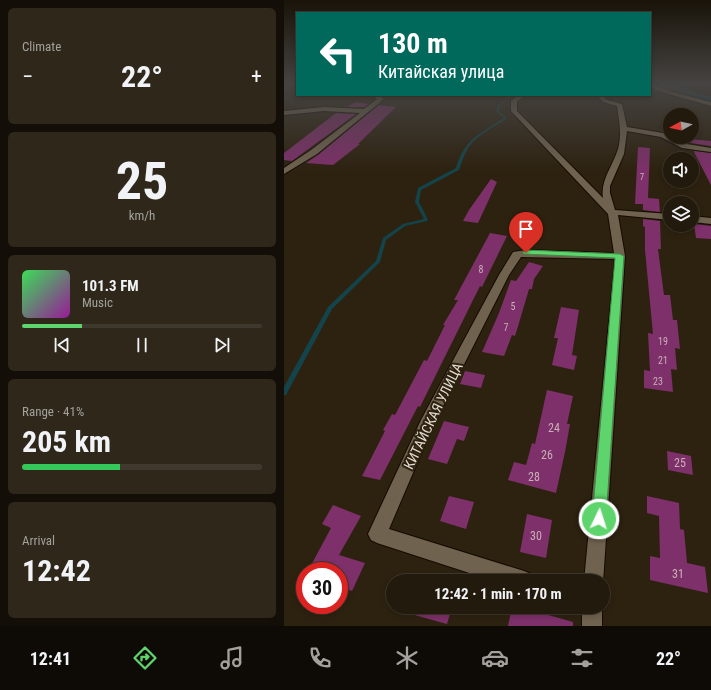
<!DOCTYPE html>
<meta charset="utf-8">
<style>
:root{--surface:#221a0c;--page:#2e271a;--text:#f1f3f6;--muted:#a2a19d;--line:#3f382d;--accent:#5ed56c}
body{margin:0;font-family:"Roboto Condensed",sans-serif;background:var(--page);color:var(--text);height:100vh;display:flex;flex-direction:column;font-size:15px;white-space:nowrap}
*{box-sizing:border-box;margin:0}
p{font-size:13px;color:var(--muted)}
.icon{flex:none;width:22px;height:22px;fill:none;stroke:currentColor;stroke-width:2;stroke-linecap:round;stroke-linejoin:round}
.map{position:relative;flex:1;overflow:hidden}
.side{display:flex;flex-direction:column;gap:8px;padding:8px;background:#130e07;width:284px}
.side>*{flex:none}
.guide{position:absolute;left:12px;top:12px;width:355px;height:84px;border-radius:0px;box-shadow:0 2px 6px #0003,0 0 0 1px var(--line);background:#00695c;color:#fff;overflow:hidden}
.needle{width:26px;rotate:262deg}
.controls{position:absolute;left:379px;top:108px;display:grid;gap:8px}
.controls a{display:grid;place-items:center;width:36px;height:36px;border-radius:50%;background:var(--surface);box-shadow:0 2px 6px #0003,0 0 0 1px var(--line);font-size:20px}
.speed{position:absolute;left:12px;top:562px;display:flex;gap:8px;font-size:20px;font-weight:700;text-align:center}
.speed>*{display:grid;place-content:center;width:52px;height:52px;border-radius:50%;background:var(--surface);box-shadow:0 2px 6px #0003,0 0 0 1px var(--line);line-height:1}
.speed .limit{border:6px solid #d22;background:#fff;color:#111}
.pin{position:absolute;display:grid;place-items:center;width:34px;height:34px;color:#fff;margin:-41px -17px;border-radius:50% 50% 50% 0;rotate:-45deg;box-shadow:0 0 4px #0007}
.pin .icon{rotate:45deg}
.me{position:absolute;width:44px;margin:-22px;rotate:4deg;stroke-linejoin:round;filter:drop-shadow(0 0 3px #0008)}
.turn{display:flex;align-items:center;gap:14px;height:84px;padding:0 16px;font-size:18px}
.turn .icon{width:52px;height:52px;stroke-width:2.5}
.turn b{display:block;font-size:28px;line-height:34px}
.big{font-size:30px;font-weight:700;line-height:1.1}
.side .tile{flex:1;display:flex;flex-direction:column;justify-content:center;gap:6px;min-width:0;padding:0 14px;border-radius:6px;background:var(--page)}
.side .dial{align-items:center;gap:0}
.dial b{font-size:52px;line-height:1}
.song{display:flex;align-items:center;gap:12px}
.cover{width:48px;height:48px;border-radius:6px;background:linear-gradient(135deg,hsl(130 70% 55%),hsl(300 70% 35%))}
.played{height:4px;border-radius:2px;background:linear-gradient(90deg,var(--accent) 25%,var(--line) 25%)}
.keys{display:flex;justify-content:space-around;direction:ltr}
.heat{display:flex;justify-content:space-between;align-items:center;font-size:22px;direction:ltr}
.charge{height:6px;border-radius:3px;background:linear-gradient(90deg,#34c759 41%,var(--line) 0)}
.trip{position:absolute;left:102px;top:574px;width:224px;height:40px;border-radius:20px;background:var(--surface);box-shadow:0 2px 6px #0003,0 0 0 1px var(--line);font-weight:700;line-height:40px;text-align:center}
.dock{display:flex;height:64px;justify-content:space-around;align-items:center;background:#0e0a05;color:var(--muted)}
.dock .icon{width:28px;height:28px}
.dock .on{color:var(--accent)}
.dock b{font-size:18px;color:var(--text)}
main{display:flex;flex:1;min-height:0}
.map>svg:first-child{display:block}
</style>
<main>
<section class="side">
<div class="tile"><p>Climate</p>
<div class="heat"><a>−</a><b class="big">22°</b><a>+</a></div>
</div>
<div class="tile dial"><b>25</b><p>km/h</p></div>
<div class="tile">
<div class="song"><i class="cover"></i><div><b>101.3 FM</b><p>Music</p></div></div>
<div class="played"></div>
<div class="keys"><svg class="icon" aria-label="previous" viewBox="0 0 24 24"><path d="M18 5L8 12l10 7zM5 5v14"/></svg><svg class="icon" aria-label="pause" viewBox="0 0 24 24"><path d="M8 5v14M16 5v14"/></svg><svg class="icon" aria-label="next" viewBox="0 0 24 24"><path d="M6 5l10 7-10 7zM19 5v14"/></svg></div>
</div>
<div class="tile"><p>Range · 41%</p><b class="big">205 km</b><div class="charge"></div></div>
<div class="tile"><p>Arrival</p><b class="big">12:42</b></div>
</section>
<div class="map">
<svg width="427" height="626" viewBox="0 0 427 626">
<rect width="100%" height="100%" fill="#2d2210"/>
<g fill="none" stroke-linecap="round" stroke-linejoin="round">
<path fill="#14444b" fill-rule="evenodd" d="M226 95H229L215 106V112L223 118C209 129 190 135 182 152 179 158 177 164 175 170L137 190 135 202 144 220 143 221 121 226 102 240 96 262 48 309 2 395H0V387L44 307 92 261 99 238 119 224 140 219 131 202 134 188 172 168C181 138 196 134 220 118L213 112V106Z"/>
<path fill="#14444b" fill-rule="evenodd" d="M367 83H387L416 94 427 96V104L408 101 369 86Z"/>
</g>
<path fill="#7e306a" d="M71 102 85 104 80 107H63Z
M95 105 112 107 74 144H76L49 165 22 163 34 155Z
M52 113 72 114 8 161 0 160V153Z
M405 139 427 141V146L407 143Z
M354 147 366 148 364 198 375 199 376 212 359 210V204H351Z
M410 151 427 153V185L411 154Z
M207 179 213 182 194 223 179 221 185 210Z
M359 219 376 221 377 249H374L380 295H386L389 320H393L396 349 391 348 393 370 387 369 389 392 360 388V370L366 371 364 333 369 334 361 250V227L359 226Z
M410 224 427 226V239L412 238Z
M206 233 223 236 198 287 196 286 136 407 134 406 96 480 78 476 101 431 99 430 108 414 111 415 140 360 143 361 161 325H159L174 300H170Z
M245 262 259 266 250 279 248 289H245L235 323 231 336 228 335 220 356 198 352 215 313 227 280 232 281Z
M277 307 295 310 288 355 293 356 290 370 268 365 274 338H270Z
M181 371 201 375 197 388 176 384Z
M263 390 289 396 283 424H286L281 452 272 493 224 480 230 462 242 465 248 443 251 444Z
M160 421 185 427 180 441 173 439 163 464 144 459Z
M383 451 407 456 409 475 384 470Z
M165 496 190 502 182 529 156 521Z
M363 496 395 503 396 529 400 530 403 563 421 567 424 593 366 580V556L376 558 375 516 363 513Z
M49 505 77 516 55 555 81 563 68 591 55 586V571H24L47 528 38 524Z
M243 514 268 520 262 558 236 552Z
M117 607H168L163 624 116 611Z
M228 607H236L289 622V626H224Z"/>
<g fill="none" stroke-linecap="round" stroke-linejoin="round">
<defs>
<path id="minor" d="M366 83 385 91 427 102V106L381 93 366 87Z
M88 95H95L100 99 33 154 0 174V168L27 150 76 113 40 111 0 115V111L40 107 80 109 93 99Z
M234 95H241L233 102V111L319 198C316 180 329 166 334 149 338 135 335 120 333 106L319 102 312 95H318L323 100 338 104 343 127 379 133 403 144 427 148V152L398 148 377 137 343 131 340 154 326 186V193L331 210 386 214V220L334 215 341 256 319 583V581H300L331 259 237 257 225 275 149 426 105 529 240 571 247 574 250 581H210L93 543 87 540 84 534 137 420 215 275 229 252 242 250 330 253 324 214 227 111V101Z
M408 216 427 218V224L408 222Z
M298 607H318V626H298Z"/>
</defs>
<use href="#minor" stroke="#150b00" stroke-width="2"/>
<use href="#minor" fill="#6f624e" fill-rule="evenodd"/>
</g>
<linearGradient id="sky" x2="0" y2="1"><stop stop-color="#191309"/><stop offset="0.49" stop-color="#464442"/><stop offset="1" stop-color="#464442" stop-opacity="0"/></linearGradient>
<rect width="427" height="171" fill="url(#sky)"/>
<path fill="#5ed56c" stroke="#3d8a46" d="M242 250 336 254 340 256 322 519 320 524 315 526 310 524 308 519 331 258 240 254 238 253Z"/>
<g text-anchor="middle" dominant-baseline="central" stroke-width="4" stroke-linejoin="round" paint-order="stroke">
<g font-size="9" fill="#cab0b6">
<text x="358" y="177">7</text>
</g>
<g font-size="10" fill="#cab0b6">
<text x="197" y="269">8</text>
<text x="229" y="306">5</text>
<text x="222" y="327">7</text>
<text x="379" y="341">19</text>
<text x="379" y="360">21</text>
<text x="374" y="381">23</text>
</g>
<g font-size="12" fill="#cab0b6">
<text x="270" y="428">24</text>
<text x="263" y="455">26</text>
<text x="396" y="463">25</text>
<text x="250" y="477">28</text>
<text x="252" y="536">30</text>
<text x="394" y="574">31</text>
</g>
<g font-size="14" fill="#e3dbd0" stroke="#2d2210">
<text transform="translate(149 416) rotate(-64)">КИТАЙСКАЯ УЛИЦА</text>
</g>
</g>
</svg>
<div class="controls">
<a><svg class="needle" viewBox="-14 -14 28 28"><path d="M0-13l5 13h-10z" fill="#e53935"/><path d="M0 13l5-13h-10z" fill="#a2a19d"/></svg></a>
<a><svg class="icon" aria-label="sound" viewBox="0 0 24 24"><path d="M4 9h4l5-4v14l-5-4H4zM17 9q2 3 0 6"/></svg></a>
<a><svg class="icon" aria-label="layers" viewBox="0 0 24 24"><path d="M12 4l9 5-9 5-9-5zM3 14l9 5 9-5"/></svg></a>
</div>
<div class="speed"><div class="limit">30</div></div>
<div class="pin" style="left:242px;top:253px;background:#d93025"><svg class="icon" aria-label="arrive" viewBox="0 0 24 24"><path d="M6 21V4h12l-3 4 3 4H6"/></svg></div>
<svg class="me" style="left:315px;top:519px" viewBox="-20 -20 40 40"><circle r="17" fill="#5ed56c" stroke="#fff" stroke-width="3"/><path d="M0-11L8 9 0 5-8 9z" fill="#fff"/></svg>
<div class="trip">12:42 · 1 min · 170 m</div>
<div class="guide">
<div class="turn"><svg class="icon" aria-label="left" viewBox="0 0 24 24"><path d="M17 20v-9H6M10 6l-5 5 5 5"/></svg><div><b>130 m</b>Китайская улица</div></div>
</div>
</div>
</main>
<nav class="dock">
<b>12:41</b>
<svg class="icon on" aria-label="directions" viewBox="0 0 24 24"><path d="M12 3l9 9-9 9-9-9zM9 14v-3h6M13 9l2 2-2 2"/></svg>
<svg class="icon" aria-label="music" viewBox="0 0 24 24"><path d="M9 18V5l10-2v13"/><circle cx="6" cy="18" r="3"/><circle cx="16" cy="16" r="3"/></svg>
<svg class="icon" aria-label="phone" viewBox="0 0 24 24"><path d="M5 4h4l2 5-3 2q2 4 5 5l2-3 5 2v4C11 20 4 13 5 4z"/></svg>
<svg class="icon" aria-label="climate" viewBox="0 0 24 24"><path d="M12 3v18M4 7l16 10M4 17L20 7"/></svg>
<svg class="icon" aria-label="car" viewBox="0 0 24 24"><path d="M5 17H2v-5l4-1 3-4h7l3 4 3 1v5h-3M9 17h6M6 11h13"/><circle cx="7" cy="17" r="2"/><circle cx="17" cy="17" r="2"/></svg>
<svg class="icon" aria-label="filters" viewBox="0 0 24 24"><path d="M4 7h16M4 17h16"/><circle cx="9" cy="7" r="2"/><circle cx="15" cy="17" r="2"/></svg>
<b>22°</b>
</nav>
